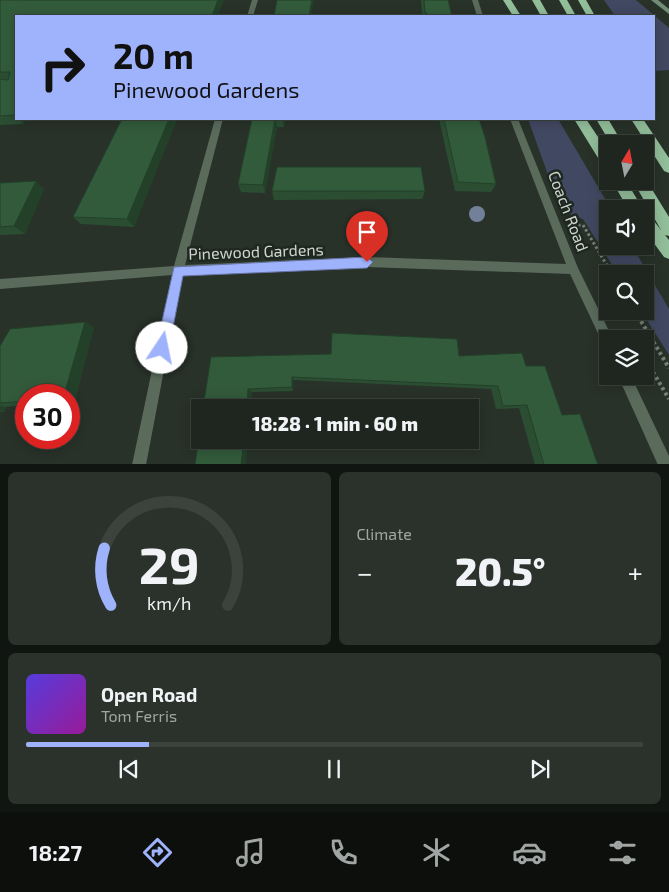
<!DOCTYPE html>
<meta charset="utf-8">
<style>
:root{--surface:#1e261f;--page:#2b322c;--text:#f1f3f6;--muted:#a1a5a4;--line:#3c433d;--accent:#9fb3fd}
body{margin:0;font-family:"Exo 2",sans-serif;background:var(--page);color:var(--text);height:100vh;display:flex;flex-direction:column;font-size:19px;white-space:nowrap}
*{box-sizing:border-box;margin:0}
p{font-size:16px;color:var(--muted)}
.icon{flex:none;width:28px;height:28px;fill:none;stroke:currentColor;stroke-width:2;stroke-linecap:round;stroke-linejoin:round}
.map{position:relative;height:464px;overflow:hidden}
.details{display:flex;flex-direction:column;gap:8px;padding:8px;background:#101511;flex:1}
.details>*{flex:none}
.guide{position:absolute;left:15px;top:15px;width:640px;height:105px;border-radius:0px;box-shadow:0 2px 12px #0003,0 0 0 1px var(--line);background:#9fb3fd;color:#111;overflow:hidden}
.needle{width:32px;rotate:10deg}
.tools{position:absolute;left:599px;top:135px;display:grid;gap:10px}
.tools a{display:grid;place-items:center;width:55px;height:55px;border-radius:0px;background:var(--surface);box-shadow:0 2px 12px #0003,0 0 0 1px var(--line);font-size:25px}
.speed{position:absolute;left:15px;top:384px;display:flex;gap:10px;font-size:25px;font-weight:700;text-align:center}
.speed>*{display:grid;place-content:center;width:65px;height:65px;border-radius:50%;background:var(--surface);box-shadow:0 2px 12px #0003,0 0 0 1px var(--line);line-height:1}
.speed .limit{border:8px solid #d22;background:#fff;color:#111}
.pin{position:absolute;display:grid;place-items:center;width:42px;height:42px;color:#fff;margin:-51px -21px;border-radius:50% 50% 50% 0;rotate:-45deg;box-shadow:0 0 5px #0007}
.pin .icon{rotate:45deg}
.me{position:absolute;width:55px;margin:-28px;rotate:11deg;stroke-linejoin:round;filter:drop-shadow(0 0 4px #0008)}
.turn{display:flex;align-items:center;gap:18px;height:105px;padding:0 15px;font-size:22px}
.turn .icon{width:65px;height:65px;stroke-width:2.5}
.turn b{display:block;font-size:35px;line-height:42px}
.big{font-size:38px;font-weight:800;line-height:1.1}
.details .tile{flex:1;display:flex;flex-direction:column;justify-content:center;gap:8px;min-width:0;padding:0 18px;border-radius:8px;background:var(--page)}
.details .dial{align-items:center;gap:0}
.dial svg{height:130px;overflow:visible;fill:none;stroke:var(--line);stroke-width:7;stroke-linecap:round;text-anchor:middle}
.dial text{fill:var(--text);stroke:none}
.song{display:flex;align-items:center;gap:15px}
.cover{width:60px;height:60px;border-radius:8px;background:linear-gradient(135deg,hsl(250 70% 55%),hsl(300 70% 35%))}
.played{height:5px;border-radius:2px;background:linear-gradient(90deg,var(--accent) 20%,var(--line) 20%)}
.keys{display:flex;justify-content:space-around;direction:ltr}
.heat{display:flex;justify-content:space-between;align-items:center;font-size:28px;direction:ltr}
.details .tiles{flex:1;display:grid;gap:8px;grid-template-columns:1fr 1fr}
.tile:last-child{grid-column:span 2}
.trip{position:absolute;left:191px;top:399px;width:288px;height:50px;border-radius:0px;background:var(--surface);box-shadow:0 2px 12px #0003,0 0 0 1px var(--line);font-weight:800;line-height:50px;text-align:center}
.tabs{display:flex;height:80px;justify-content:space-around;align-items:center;background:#0c0f0c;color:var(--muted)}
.tabs .icon{width:35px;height:35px}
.tabs .on{color:var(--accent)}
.tabs b{font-size:22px;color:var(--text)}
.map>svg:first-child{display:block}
</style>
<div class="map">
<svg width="669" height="465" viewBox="0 0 669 465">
<rect width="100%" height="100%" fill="#283229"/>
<path fill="#414861" d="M604 0H636L669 28V70L654 71V16H615Z
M528 119H558L611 209H608V246H632L669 309V355L641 311H645V274H618L583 219 561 211Z"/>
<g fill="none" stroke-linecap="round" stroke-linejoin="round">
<path stroke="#778078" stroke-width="3" stroke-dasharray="2.5 2.5" stroke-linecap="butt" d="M578 225H583L612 274"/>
<path stroke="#778078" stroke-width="4" stroke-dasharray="3 3" stroke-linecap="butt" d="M635 311 669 368
M647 372H653L669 399"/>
<path fill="#5a6b5c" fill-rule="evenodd" d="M252 0H258L253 16H247Z
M472 0H478L483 16H477Z
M215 119H223L185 265 367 257 566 264 510 119H518L578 268 613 339H608V348L604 346 570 274 367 267 182 275 146 465H132L172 275 0 289V279L174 266Z
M618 376H631L669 456V465H658Z"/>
<path fill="#718d75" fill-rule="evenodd" d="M651 0H658L669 9V14Z"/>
<path fill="#92be9a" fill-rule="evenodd" d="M503 0H511L521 16H513Z
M532 0H540L549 16H541Z
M559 0H567L576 16H568Z
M578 0H586L595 16H587Z
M574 119H586L608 152V168L603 166Z
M596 119H608L623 144H611Z
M631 119H643L669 158V173L664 171Z
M645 178 669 217V236L665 235 669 240V259L664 257 645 231V214L650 216 661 230 633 181H645Z
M612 181H626L643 209H628Z"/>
</g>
<circle fill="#72809a" cx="477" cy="214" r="8"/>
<path fill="#2b4e33" d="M0 0 16 16V119H26L23 124 0 125Z
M421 0H448L452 16H422Z
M122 119H177L134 227 81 224 73 217Z
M252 119H285L284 127H277L265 193 241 192 238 184Z
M439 119H479L496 184 491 192 455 191Z
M0 183 44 189 25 234 0 235Z
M272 191H425L422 199 274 200Z
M94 327 75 400H69V395H26V405L6 407 4 412H0V346Z
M459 356 526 366 598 465H535L519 408 496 409 491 389 293 380V391L252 392 251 408H203L211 357Z"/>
<path fill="#234029" d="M218 0H224L218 16H212Z
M312 0H314L311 16H309Z
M19 119H26L23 124Z
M169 119H177L134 227 127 219Z
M276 119 277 127 265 193 263 185Z
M282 119H285L284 127Z
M36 181 44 189 25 234 14 226Z
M85 322 94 327 75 400 69 398V395H64Z
M292 377 293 380V391L292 387Z
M248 389 252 392 251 408H247Z
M0 406 6 407 4 412 0 411Z
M244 440H248L246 465H241Z"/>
<path fill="#325b3b" stroke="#234029" d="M0 0H218L212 16H16V114L15 115 0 116V79L8 80 10 72H0Z
M277 0H312L309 16H274Z
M424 0H448L452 16H427V13H425Z
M122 119H169L127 219 73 217Z
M252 119H275L263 185 238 184Z
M444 119H479L485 137 496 184 458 182Z
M277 167H421L425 191H272Z
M36 181 14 226 0 227V183Z
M85 322 64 395H26V401L0 403V346L10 329Z
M332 333 457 339 459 356 522 353 526 366H545L562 415 580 414 598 465H544L527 405 503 406 498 386 292 377V387L248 389 247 408H203L211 357 331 354Z
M200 429V440H244L241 465H195Z"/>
<path fill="#9fb3fd" stroke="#6774a4" d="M367 257 373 262 367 268 183 276 169 348 167 353 162 355 158 353 156 348 174 267Z"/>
<g text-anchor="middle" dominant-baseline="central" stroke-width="5" stroke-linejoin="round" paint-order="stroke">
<g font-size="16" fill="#cfd6d0" stroke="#1e2820">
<text transform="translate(569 211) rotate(69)">Coach Road</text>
<text transform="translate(256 251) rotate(-2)">Pinewood Gardens</text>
</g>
</g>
</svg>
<div class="tools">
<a><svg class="needle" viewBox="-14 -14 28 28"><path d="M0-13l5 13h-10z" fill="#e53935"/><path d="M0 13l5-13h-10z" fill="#a1a5a4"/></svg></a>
<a><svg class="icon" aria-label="sound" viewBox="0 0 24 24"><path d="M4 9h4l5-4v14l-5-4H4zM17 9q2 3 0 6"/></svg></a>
<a><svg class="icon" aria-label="search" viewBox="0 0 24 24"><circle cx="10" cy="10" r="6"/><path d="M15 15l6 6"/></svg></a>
<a><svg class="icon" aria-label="layers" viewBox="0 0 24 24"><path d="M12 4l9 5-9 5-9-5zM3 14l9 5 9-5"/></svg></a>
</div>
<div class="speed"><div class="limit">30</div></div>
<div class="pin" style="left:367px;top:262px;background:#d93025"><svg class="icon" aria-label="arrive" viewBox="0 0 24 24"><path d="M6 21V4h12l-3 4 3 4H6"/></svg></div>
<svg class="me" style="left:162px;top:348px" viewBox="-20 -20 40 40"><circle r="19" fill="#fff"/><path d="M0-13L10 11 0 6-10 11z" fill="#9fb3fd"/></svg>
<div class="trip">18:28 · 1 min · 60 m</div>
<div class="guide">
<div class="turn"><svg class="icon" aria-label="right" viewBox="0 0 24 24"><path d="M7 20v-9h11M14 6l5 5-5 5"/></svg><div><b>20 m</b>Pinewood Gardens</div></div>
</div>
</div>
<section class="details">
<div class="tiles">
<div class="tile dial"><svg viewBox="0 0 100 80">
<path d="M14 69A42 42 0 1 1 86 69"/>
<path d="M14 69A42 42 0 0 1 10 34" stroke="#9fb3fd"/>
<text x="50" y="56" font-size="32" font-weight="700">29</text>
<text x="50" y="72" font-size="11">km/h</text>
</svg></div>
<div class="tile"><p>Climate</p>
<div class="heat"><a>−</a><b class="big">20.5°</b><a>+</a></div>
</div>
<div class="tile">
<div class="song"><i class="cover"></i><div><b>Open Road</b><p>Tom Ferris</p></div></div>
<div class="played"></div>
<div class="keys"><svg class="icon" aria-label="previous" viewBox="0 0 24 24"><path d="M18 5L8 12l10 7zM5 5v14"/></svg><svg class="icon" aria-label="pause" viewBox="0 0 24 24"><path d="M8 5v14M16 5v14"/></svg><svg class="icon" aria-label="next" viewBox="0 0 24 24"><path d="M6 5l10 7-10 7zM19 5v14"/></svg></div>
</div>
</div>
</section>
<nav class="tabs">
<b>18:27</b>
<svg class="icon on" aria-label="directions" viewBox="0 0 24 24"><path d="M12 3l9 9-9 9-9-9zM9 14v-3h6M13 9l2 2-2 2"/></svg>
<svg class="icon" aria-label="music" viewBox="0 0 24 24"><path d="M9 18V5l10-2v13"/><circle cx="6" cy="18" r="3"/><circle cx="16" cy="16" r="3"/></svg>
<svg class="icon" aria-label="phone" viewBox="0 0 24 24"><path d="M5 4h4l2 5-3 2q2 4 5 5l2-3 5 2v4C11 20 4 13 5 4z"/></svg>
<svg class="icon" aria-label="climate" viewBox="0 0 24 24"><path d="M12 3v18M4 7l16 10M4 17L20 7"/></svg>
<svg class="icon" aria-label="car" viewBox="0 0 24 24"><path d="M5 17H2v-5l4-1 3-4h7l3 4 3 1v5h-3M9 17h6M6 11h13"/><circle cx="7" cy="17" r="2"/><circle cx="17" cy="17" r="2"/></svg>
<svg class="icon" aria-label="filters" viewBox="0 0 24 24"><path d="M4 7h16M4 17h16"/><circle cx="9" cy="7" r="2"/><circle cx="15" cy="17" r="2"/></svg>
</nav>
